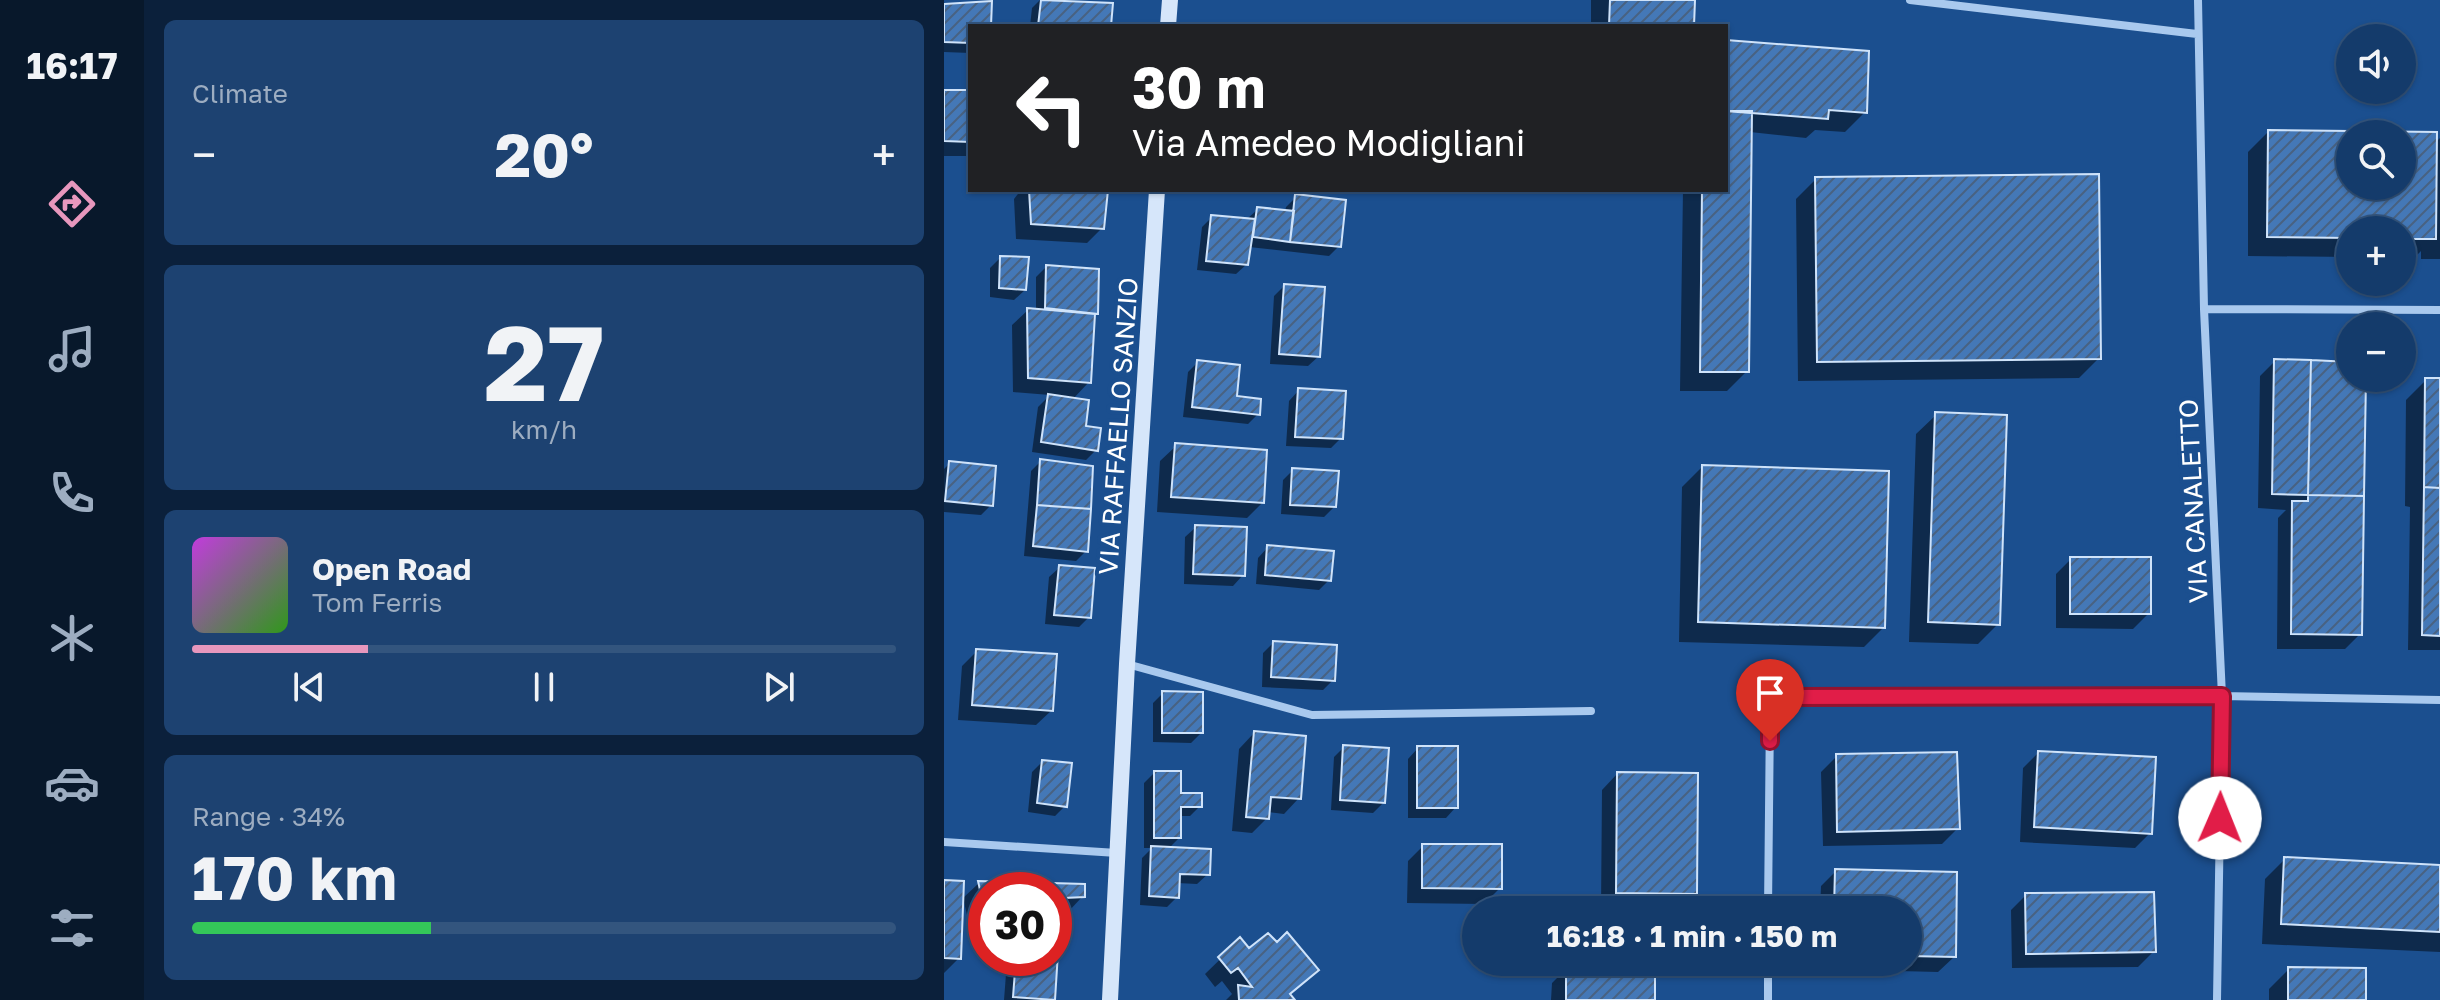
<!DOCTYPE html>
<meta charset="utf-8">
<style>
:root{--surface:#143b6b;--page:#1d4271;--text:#f1f3f6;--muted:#9dadc1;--line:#33557e;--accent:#e797bd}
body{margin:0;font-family:"Golos Text",sans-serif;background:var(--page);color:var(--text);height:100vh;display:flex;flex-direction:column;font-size:30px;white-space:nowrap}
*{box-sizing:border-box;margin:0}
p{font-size:26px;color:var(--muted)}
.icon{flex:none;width:44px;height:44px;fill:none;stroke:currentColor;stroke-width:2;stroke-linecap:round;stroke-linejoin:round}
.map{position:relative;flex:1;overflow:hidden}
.details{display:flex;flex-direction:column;gap:20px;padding:20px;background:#0b203b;width:800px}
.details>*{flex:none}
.banner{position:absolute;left:24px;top:24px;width:760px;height:168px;border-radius:0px;box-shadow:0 2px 6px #0004,0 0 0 2px var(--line);background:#202124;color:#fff;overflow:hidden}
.controls{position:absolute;left:1392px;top:24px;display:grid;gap:16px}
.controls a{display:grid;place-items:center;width:80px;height:80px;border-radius:50%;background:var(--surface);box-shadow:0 2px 6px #0004,0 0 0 2px var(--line);font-size:40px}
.speed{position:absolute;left:24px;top:872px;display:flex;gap:16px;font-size:40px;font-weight:700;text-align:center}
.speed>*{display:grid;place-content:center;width:104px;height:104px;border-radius:50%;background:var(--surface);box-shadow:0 2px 6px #0004,0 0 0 2px var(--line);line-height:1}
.speed .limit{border:12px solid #d22;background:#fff;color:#111}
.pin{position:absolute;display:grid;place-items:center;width:68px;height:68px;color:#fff;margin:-82px -34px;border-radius:50% 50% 50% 0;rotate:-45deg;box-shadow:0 0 8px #0007}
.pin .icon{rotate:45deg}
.me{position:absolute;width:88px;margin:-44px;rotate:1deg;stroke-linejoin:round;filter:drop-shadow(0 0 6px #0008)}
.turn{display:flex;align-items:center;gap:28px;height:168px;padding:0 32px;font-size:36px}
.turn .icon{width:104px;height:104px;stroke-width:2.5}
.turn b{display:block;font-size:56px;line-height:68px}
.big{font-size:60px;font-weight:700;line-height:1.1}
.details .tile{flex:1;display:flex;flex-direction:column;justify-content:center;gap:12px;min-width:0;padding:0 28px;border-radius:12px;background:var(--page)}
.details .dial{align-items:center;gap:0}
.dial b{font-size:104px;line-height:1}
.song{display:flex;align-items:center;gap:24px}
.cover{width:96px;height:96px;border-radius:12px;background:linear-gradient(135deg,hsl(290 70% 55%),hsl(110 70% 35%))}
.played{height:8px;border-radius:4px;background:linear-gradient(90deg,var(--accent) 25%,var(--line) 25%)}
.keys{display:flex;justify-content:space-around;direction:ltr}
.heat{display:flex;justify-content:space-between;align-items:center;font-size:44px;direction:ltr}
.charge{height:12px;border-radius:6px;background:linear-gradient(90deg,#34c759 34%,var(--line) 0)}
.trip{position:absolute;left:518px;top:896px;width:460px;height:80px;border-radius:40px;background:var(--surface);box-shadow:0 2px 6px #0004,0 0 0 2px var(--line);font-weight:700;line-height:80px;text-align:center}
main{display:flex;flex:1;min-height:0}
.menu{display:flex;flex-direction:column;width:144px;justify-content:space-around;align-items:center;background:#08182b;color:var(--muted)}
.menu .icon{width:56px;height:56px}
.menu .on{color:var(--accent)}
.menu b{font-size:36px;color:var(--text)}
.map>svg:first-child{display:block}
</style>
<main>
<nav class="menu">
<b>16:17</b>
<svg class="icon on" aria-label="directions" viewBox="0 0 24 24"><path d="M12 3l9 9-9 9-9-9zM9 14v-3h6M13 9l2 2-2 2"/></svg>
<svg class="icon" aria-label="music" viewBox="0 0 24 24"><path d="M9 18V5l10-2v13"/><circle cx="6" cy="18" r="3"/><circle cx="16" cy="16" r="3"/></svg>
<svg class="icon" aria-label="phone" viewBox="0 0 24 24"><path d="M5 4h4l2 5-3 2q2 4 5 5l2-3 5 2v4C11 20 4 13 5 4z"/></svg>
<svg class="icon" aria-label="climate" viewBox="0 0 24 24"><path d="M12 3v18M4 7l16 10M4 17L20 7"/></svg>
<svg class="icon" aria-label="car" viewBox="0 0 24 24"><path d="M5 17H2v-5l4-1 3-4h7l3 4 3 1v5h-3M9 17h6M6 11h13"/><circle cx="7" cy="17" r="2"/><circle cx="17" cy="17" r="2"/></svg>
<svg class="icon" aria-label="filters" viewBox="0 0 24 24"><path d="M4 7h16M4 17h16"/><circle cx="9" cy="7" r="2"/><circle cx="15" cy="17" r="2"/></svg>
</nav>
<section class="details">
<div class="tile"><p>Climate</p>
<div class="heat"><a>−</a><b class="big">20°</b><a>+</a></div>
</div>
<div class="tile dial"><b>27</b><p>km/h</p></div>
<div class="tile">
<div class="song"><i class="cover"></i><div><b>Open Road</b><p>Tom Ferris</p></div></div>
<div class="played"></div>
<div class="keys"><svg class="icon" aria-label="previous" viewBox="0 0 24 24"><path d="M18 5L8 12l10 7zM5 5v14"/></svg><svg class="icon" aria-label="pause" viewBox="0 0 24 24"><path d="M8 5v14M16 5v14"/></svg><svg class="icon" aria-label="next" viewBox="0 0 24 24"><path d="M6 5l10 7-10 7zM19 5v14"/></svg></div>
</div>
<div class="tile"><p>Range · 34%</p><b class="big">170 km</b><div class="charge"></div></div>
</section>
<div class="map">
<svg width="1496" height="1000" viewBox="0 0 1496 1000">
<defs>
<pattern id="building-hatch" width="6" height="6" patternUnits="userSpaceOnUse" patternTransform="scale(2)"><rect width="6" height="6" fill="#4478b7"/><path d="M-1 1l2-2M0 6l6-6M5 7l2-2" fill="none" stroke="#486282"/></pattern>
</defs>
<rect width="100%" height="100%" fill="#1b4f8f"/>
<path fill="#0007" fill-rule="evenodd" d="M96 0 167 5 165 26H86L88 8Z
M647 0H749L748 26H647Z
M0 6 45 26H26V53L0 52Z
M782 42 921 112 901 132 871 130 862 138 806 132 803 371 783 391H736L739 190H782Z
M0 92H26V156H0Z
M1324 132 1491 134V143L1496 138V259H1477V251L1470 258H1458V230H1406V257L1304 256V152ZM1406 134H1458V186H1406Z
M872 179 1155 358 1135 378 854 381 852 199Z
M77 190H161L158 228 143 243 72 239 70 199Z
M352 197 395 246 385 256 305 247 303 264 292 274 253 270 258 227 268 217 303 219 314 209 341 212 342 207Z
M56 258 81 290 70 300 46 297V268Z
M102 267 152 313 149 316 145 382 128 400 152 450 142 460 88 452 94 407 106 395 69 392 68 325 84 310 92 311V277Z
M340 286 375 356 364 366 326 364 330 296Z
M1331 361 1406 364V378H1420L1416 634 1401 649H1333L1334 518 1342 510 1314 508 1316 376Z
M254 362 291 398 314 414 304 424 239 417 244 372Z
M1482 380H1496V650H1464L1466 507 1461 506 1462 400Z
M355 390 397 438 387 448 342 446 345 401Z
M992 415 1054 624 1034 644 965 642 972 434Z
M232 446 318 503 303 518 213 512 216 461Z
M97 461 142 551 132 561 80 556 87 471Z
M6 463 47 505 37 515 0 512V469Z
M758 467 940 627 920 647 735 642 738 487Z
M349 470 390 507 380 517 337 514 339 480Z
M252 527 299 575 289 586 240 584 241 537Z
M324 547 385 580 375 590 312 584 314 558Z
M1127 559 1205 613 1189 629 1112 628V574Z
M116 567 145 617 135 627 101 624 105 577Z
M329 643 389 680 379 690 318 687 319 653Z
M33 651 108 710 92 725 14 720 18 666Z
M219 693 257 733 247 743 209 742V703Z
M310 733 355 798 340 814 324 812 323 818 308 833 288 831 295 749Z
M400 747 439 803 429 813 387 810 390 757Z
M474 748 512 807 502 818H464V759Z
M1094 753 1206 833 1191 848 1076 842 1079 768Z
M893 756 1014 828 998 844 879 846 877 772Z
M98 762 121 806 111 816 84 812 88 772Z
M210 773 235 795 256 806 246 816H235V838L224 849 264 874 253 884 233 883V897L223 907 196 905 198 858 208 848H200V783Z
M673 774 751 893 736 908H657L658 790Z
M479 846 556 888 540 904 463 903 464 861Z
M1341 859 1496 867V952L1318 944 1321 879Z
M892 871 1011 874 1010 957 994 972 875 969V962H964V910H876L877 886Z
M0 882 15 958 0 973Z
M35 883 139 886V896L124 912H118V936L110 943V890H42V938H36V932H27L19 898Z
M1082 895 1210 951 1194 967 1068 968 1067 910Z
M296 940 304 951 373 970 344 996 348 1000H282L288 994 278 981 271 987 261 974Z
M110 954H112L108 1000H60L63 961 66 958H110Z
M623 968 709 1000H607L608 983Z
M1345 969 1420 1000H1325V989Z"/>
<path fill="url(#building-hatch)" stroke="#cfe3fa" stroke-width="2" fill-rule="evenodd" d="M97 0 169 3 167 26H94Z
M666 0H751L750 26H665Z
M48 1 47 26H26V43L0 42V4Z
M782 40 925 51 923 113 885 110 884 119 782 111Z
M0 90H26V142L0 141Z
M782 111H808L805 372H756L758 190H782Z
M1324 130 1493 132 1492 239H1458V230H1406V238L1323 237ZM1406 134H1458V186H1406Z
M1155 174 1157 359 873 362 871 177Z
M85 190H164L160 229 87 224Z
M351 194 402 200 397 247 346 242Z
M313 207 350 211 346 242 309 237Z
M267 215 311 219 304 265 262 261Z
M56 256 85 257 82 290 55 288Z
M102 265 155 269 154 314 101 308Z
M340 284 381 287 376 357 335 354Z
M83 308 151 314 147 383 84 378Z
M1330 359 1367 360 1364 495 1328 494Z
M253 360 296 365 293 396 317 399 316 415 248 407Z
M1367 360 1406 362V378H1422L1420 496 1364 495Z
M1481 378H1496V488L1480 487Z
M354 388 402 391 399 439 351 437Z
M104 394 145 400 142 426 157 428 154 451 97 442Z
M991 412 1063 415 1056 625 984 622Z
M231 443 323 450 320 503 227 497Z
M96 459 149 466 147 509 93 505Z
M5 461 52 466 49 506 1 501Z
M758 465 945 471 941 628 754 622Z
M348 468 395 471 392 507 346 505Z
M1480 487 1496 488V636L1478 635Z
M1364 495 1420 496 1418 635 1347 634 1348 501H1364Z
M93 505 147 509 144 552 89 546Z
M251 525 303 527 301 576 249 574Z
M323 545 390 551 387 581 321 575Z
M1126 557H1207V614H1126Z
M115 565 151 568 147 618 110 615Z
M329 641 393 645 391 681 327 677Z
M32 649 113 654 109 711 28 705Z
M218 691 259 692V733H218Z
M310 731 362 736 357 799 327 797 325 819 302 817Z
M399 745 445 748 441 803 396 800Z
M473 746H514V808H473Z
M1094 751 1212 757 1208 834 1090 827Z
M1013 752 1016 829 893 832 892 754Z
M98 760 128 763 123 807 93 803Z
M210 771H237V793H258V807H237V838H210Z
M673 772 754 773 753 894 672 893Z
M478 844H558V889L478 888Z
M207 846 267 849 266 875 236 874 235 898 205 896Z
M1340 857 1496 865V932L1337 924Z
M891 869 1013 872 1012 957 964 956V910H890Z
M0 880 20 881 17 959 0 958Z
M34 881 141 884V897L120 898V937L110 936V890H42V917Z
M1210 892 1212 952 1082 954 1081 893Z
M343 932 375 970 346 994 351 1000H295L294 985 308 987 294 968 287 973 274 957 296 937 305 948 324 933 333 942Z
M110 952H114L111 1000 69 997 72 958H110Z
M622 966 711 967V1000H622Z
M1344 967 1422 968V1000H1344Z"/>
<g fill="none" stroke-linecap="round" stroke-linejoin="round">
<path stroke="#a9c9ee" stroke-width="8" d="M966 0 1253 34
M1254 0 1260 309 1278 696 1273 1000
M1260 309 1496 310
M183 664 368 715 647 711
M0 842 173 853
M824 910 826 713 839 697 1278 696 1496 700
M824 1000V962"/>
<path stroke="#d6e6fa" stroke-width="16" d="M224 26 226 0
M166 1000 183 664 213 190"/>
</g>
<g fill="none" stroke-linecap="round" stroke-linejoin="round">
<defs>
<path id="route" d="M826 741V713L839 697 1278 696 1276 818"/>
</defs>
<use href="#route" stroke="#92132f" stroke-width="20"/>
<use href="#route" stroke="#e11d48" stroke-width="14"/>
</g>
<g text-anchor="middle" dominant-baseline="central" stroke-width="8" stroke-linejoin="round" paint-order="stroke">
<g font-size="26" fill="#fff" stroke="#1b4f8f">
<text transform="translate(174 426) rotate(-86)">VIA RAFFAELLO SANZIO</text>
<text transform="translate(1249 501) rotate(-93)">VIA CANALETTO</text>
</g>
</g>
</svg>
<div class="controls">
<a><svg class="icon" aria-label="sound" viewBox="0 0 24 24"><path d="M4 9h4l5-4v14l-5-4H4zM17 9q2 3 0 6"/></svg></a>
<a><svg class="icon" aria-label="search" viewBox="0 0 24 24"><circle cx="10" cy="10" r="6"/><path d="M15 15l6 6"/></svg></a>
<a>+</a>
<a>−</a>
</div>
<div class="speed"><div class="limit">30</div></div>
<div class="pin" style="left:826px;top:741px;background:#d93025"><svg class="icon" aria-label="arrive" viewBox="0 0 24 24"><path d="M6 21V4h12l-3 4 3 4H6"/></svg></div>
<svg class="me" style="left:1276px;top:818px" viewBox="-20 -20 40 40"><circle r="19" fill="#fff"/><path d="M0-13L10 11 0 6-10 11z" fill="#e11d48"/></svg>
<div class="trip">16:18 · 1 min · 150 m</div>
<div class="banner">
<div class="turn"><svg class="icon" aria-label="left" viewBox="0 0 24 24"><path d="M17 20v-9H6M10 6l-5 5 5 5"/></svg><div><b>30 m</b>Via Amedeo Modigliani</div></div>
</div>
</div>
</main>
